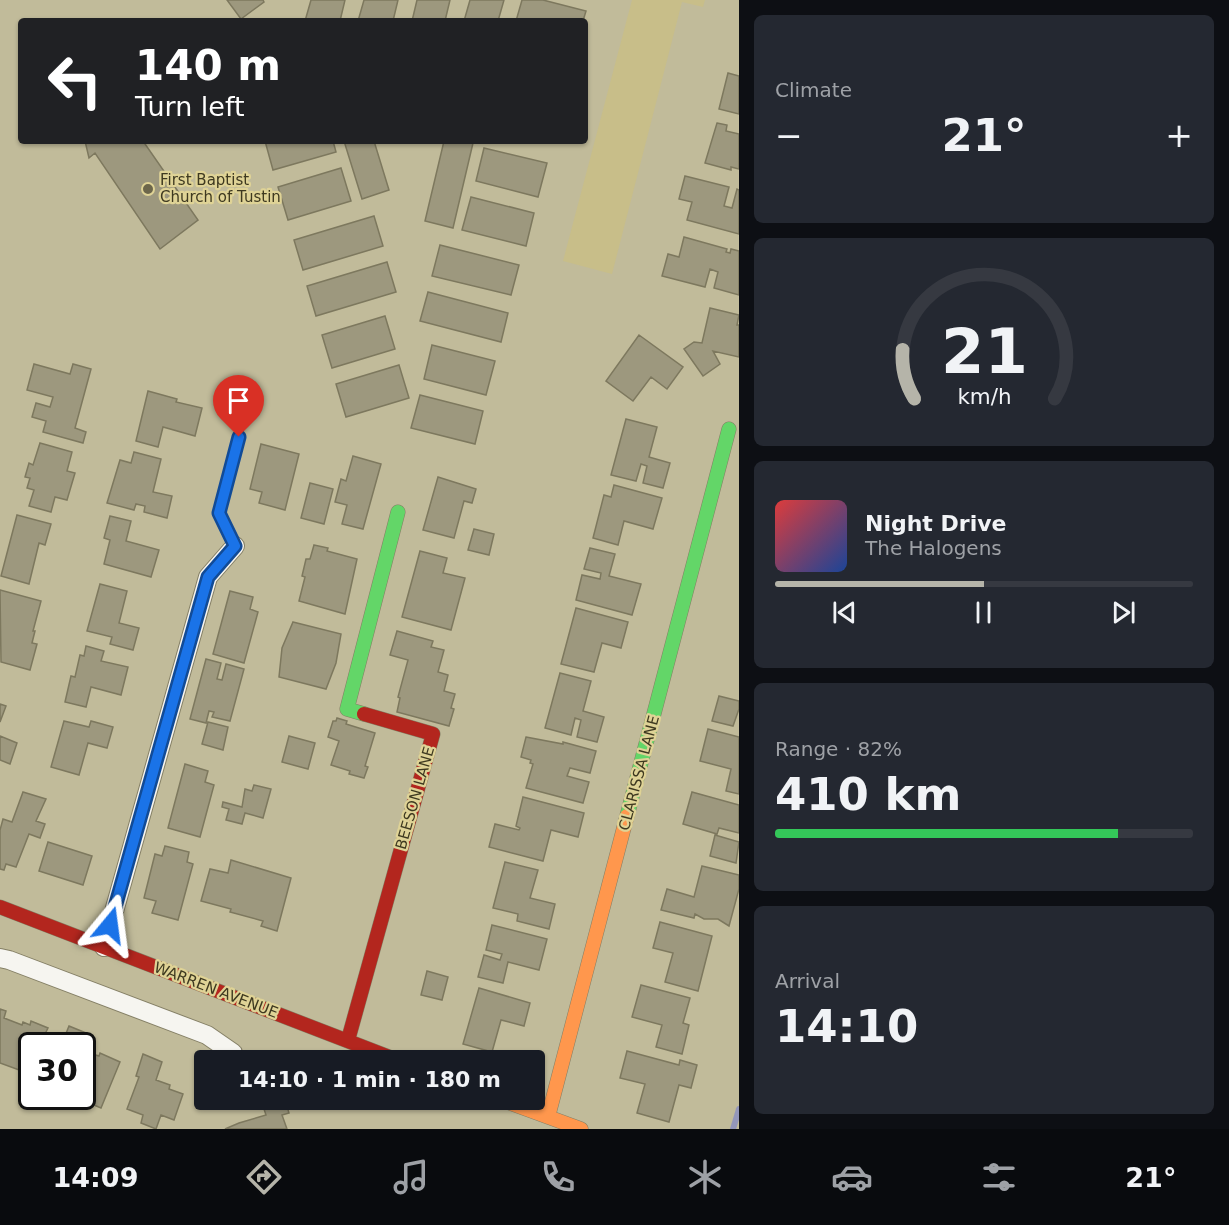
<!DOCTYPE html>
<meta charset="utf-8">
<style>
:root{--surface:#171b24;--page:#242831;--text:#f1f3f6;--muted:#9ea1a6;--line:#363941;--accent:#b5b4a9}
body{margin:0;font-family:"DejaVu Sans",sans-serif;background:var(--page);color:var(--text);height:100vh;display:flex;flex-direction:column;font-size:22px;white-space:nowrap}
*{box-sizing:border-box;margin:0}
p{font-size:20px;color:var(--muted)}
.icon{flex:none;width:33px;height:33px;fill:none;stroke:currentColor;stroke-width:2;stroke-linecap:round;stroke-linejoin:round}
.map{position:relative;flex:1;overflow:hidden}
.panel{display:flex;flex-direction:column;gap:15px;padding:15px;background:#0d0f14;width:490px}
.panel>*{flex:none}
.hud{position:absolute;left:18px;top:18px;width:570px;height:126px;border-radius:6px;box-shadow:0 2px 4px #0004;background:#202124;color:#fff;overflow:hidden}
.speed{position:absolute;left:18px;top:1032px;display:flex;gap:12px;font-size:30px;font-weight:700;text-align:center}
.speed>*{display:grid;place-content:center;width:78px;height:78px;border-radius:50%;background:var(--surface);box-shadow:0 2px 4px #0004;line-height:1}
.speed .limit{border:3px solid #111;border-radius:9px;background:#fff;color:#111}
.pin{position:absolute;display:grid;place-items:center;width:51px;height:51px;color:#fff;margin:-62px -26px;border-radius:50% 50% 50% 0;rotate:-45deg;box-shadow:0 0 6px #0007}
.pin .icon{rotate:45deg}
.me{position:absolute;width:66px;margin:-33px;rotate:16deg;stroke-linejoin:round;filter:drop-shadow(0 0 4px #0008)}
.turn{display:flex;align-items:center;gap:21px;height:126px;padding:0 18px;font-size:27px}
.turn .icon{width:78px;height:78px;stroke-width:2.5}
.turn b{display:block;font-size:42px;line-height:51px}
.big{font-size:45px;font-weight:700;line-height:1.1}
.panel .tile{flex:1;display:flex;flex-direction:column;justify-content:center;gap:9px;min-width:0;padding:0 21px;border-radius:9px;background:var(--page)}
.panel .dial{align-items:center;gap:0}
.dial svg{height:156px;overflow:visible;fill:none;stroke:var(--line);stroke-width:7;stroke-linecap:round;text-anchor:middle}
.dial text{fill:var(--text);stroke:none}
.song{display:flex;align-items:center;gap:18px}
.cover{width:72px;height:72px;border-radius:9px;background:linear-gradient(135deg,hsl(0 70% 55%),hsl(220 70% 35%))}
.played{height:6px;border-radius:3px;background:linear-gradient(90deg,var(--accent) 50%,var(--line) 50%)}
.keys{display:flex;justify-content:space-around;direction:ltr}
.heat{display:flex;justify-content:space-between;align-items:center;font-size:33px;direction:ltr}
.charge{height:9px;border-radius:4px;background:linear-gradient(90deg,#34c759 82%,var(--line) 0)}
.trip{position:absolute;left:194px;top:1050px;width:351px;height:60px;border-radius:6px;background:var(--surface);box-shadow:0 2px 4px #0004;font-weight:700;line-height:60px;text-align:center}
.tab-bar{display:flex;height:96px;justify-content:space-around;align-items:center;background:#090b0e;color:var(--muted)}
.tab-bar .icon{width:42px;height:42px}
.tab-bar .on{color:var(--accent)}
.tab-bar b{font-size:27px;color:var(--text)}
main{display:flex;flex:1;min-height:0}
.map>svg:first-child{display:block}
</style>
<main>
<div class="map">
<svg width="739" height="1129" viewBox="0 0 739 1129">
<rect width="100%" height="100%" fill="#c1bb9a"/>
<path fill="#c8be89" d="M632 0H705L703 7 682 2 612 274 563 261Z"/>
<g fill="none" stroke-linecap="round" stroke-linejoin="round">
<path stroke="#9396ba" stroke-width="6" d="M733 1129 739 1109"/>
</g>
<path fill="#9d987e" stroke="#7d785e" stroke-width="1.5" d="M227 0H263L264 2 241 19Z
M311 0H345L340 21H305Z
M364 0H398L393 21H358Z
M417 0H450L445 21H412Z
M470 0H504L498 21H464Z
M522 0H543L586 11 583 21H516Z
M728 73 739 76V114L719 109Z
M717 123 727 125 726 131 739 134V169L731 167V170L705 163Z
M85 141H143L198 220 160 249 95 153 89 158Z
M265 141H333L336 152 273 170Z
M344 141H374L389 190 362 199Z
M444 141H464L473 143 453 228 425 221Z
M484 148 547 163 538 197 476 181Z
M341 168 351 201 288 220 278 187Z
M685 176 729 187 724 206 732 208 737 189 739 190V234L687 220 692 202 679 199Z
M471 197 534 213 526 246 462 230Z
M374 216 383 246 303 270 294 240Z
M684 237 727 249 726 252 730 253 731 249 739 251V295L714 288 718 272 710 269 705 287 662 276 668 254 679 257Z
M440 245 519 265 511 295 432 276Z
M387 262 396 292 316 316 307 286Z
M428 292 508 313 501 342 420 321Z
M710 308 739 315 737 325H739V357L713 351 720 364 703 376 684 349 694 342 702 343Z
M385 316 395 349 332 368 322 335Z
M639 335 683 367 667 389 651 377 633 401 606 381Z
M432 345 495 361 486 395 424 379Z
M34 364 70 374 73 364 91 369 75 428 86 432 83 443 43 432 46 421 32 417 36 403 50 407 53 397 27 390Z
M399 365 409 398 346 417 336 384Z
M148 391 177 399 176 402 202 408 195 436 163 427 158 447 136 441Z
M420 395 483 411 475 444 411 428Z
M626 419 657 427 649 457 670 463 663 488 643 483 647 466 641 464 636 481 611 475Z
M40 443 72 452 67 471 75 473 67 500 55 497 51 512 29 506 34 490 27 488 30 478 25 477 29 463 33 465Z
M261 444 299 454 285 510 259 503 262 492 250 489Z
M134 452 161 459 153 492 172 496 167 518 144 512 145 506 136 504 134 510 107 503 120 460 131 463Z
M353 456 381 464 363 529 342 524 347 505 335 502 341 479 346 481Z
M438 477 476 489 472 503 464 501 454 538 423 530Z
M310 483 333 489 324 524 301 518Z
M614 485 662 498 653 529 624 521 618 545 593 538 604 495 611 497Z
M17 515 51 524 45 545 39 543 29 584 1 576Z
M110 516 131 521 126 541 159 550 151 577 104 564 110 540 104 538Z
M474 529 494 534 489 555 468 550Z
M314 545 328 548 327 551 357 559 345 614 299 601 305 577 302 576 306 559H310Z
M590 548 615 554 609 576 641 584 632 615 576 600 582 575 600 579 601 573 584 569Z
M420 551 447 558 443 573 465 578 451 630 402 617Z
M100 584 127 591 119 623 139 628 133 650 110 644 112 637 87 631Z
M0 590 41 601 33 631H35L32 643 37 644 30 670 1 662Z
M230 591 253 597 250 609 258 612 244 663 213 654Z
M576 608 628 622 621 648 602 643 594 672 561 664Z
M293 622 341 634 336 663 326 689 279 677 282 648Z
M397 631 433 641 431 647 444 650 438 672 448 675 444 691 455 694 451 708 454 709 449 726 397 712 400 698 398 697 408 660 390 655Z
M86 646 104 651 101 661 128 667 121 695 91 687 86 707 65 702 71 676 75 677 80 655 84 656Z
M206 659 221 663 217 679 222 680 226 664 244 669 230 721 212 717 214 712 209 711 206 723 190 719Z
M560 673 591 681 583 711 604 717 597 742 577 737 581 720 575 718 571 735 545 728Z
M719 696 739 701V709L733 726 712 721Z
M0 704 6 706 0 722Z
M337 718 347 721 346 724 375 733 365 766 368 767 364 778 349 774 350 771 331 765 339 741 328 737 333 721H336Z
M64 721 89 727 91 721 113 727 107 748 88 743 79 775 51 767Z
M208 722 228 727 223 750 202 744Z
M708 729 739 737V794L726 791 731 769 700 761Z
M0 736 17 743 10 764 0 760Z
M289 736 315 743 308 769 282 762Z
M526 737 563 744V742L596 751 590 773 570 768 567 776 589 782 583 803 526 788 533 764 530 763 531 760 521 757Z
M185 764 208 771 205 782 214 785 200 837 168 828Z
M254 785 271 789 263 818 245 813 242 824 226 820 229 809 222 807 223 802 242 807 245 789 252 791Z
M23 792 46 799 36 821 45 824 40 838 29 834 16 867 6 864 4 870 0 869V830L3 819 12 822Z
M692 792 739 805V833L719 828 717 834 683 824Z
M523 797 584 813 578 837 551 830 543 861 489 847 495 824 519 830 520 828 516 826Z
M715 835 739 842 736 863 710 856Z
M48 842 92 856 83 885 39 871Z
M165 846 189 852 187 862 193 864 178 920 152 913 156 901 144 898 155 854 162 856Z
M231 860 291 878 277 931 261 926 263 921 230 912 231 909 201 901 210 869 228 873Z
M505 862 538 870 530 898 555 904 549 929 517 921 518 914 493 908Z
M702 866 739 875V889L729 926 718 919H704L695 914 694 918 661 910 667 889 694 897Z
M660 922 712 936 698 991 665 982 673 953 653 948Z
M492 925 547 939 539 970 508 962 503 983 478 977 484 955 500 960 502 954 486 950Z
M427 971 448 977 442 1000 421 995Z
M641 985 690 998 683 1023 689 1025 682 1054 656 1047 662 1025 632 1017Z
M479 988 530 1003 524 1026 501 1020 492 1052 463 1044Z
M0 1009 6 1011 4 1018 22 1025 23 1022 30 1025 31 1021 48 1028 39 1046H32V1062L26 1060 22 1071 0 1063Z
M69 1026 86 1033 81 1046H61Z
M82 1051 99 1056 100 1053 120 1062 101 1108 82 1100 89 1083 82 1082Z
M627 1051 679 1065 680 1060 697 1065 691 1088 679 1085 669 1122 637 1113 645 1084 620 1078Z
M143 1054 162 1062 156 1080 170 1085 169 1089 183 1094 174 1120 161 1115 156 1129 141 1123 143 1115 127 1109 139 1077 136 1076Z
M261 1100H285L289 1113 282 1115 287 1129H225L239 1123 266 1115Z"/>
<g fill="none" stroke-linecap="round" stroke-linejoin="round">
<defs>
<path id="lane" d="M235 546 219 513 239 437"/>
<path id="street" d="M104 947 208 577 235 546
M0 958 9 960 207 1035 233 1053"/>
<path id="fast" d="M364 714 347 709 398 512
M627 816 729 429"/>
<path id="slow" d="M502 1100 581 1129
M548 1117 627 816"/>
<path id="jam" d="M0 907 397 1060
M348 1040 433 734 364 714"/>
</defs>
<use href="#lane" stroke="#847f65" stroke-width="10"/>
<use href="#street" stroke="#847f65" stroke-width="20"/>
<use href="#fast" stroke="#847f65" stroke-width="15"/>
<use href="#slow" stroke="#847f65" stroke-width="15"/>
<use href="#jam" stroke="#847f65" stroke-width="15"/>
<use href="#lane" stroke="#f6f5f0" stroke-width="9"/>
<use href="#street" stroke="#f6f5f0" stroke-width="18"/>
<use href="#fast" stroke="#63d668" stroke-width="14"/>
<use href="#slow" stroke="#ff974d" stroke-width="14"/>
<use href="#jam" stroke="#b3261e" stroke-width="14"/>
</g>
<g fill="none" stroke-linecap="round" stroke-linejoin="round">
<defs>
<path id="route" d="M110 925 208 577 235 546 219 513 239 437"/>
</defs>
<use href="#route" stroke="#114b97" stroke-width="15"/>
<use href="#route" stroke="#1a73e8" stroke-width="10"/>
</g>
<circle fill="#6c664b" stroke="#dfd396" stroke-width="2" cx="148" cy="189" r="6"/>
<g text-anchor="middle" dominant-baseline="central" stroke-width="4.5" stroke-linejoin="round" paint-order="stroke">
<g font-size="15" fill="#3e3920" stroke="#dfd396" text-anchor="start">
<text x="160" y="180">First Baptist<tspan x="160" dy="17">Church of Tustin</tspan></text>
</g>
<g font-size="15" fill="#3e3920" stroke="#dfd396">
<text transform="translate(639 773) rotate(-75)">CLARISSA LANE</text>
<text transform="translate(415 798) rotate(-74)">BEESON LANE</text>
<text transform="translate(216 990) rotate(21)">WARREN AVENUE</text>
</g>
</g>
</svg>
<div class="speed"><div class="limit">30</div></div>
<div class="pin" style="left:239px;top:437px;background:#d93025"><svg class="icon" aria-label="arrive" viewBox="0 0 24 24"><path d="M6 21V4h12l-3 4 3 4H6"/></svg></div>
<svg class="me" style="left:110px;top:925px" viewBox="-20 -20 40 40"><path d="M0-17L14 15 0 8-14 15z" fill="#1a73e8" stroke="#fff" stroke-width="4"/></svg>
<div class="trip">14:10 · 1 min · 180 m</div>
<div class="hud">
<div class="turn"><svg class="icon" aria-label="left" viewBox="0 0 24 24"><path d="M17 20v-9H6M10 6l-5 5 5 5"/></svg><div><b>140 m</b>Turn left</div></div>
</div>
</div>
<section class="panel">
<div class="tile"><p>Climate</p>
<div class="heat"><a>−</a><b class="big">21°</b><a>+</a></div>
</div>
<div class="tile dial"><svg viewBox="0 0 100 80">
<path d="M14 69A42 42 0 1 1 86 69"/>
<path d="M14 69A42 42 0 0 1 8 44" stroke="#b5b4a9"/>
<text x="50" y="56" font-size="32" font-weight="700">21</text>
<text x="50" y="72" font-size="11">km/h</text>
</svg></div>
<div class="tile">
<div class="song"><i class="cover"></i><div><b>Night Drive</b><p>The Halogens</p></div></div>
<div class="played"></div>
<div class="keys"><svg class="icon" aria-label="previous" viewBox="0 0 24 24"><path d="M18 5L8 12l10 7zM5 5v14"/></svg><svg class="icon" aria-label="pause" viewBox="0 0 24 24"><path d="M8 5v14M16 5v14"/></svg><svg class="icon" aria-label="next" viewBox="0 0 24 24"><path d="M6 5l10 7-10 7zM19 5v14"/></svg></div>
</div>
<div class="tile"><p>Range · 82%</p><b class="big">410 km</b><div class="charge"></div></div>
<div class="tile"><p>Arrival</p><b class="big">14:10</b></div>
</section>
</main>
<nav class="tab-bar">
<b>14:09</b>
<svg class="icon on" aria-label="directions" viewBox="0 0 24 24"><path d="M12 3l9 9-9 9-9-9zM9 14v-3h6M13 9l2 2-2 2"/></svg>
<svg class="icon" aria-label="music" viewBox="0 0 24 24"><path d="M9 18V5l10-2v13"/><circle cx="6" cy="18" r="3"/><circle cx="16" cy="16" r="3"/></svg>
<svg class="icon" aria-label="phone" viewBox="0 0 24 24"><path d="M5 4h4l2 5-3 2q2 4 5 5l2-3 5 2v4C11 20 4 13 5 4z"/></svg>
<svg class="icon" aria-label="climate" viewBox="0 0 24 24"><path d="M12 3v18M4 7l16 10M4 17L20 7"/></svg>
<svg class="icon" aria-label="car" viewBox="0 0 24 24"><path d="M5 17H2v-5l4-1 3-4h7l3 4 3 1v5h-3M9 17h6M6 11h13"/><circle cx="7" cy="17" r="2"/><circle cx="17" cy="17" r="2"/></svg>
<svg class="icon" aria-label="filters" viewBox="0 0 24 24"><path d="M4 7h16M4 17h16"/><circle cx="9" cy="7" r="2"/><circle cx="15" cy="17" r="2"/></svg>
<b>21°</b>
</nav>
